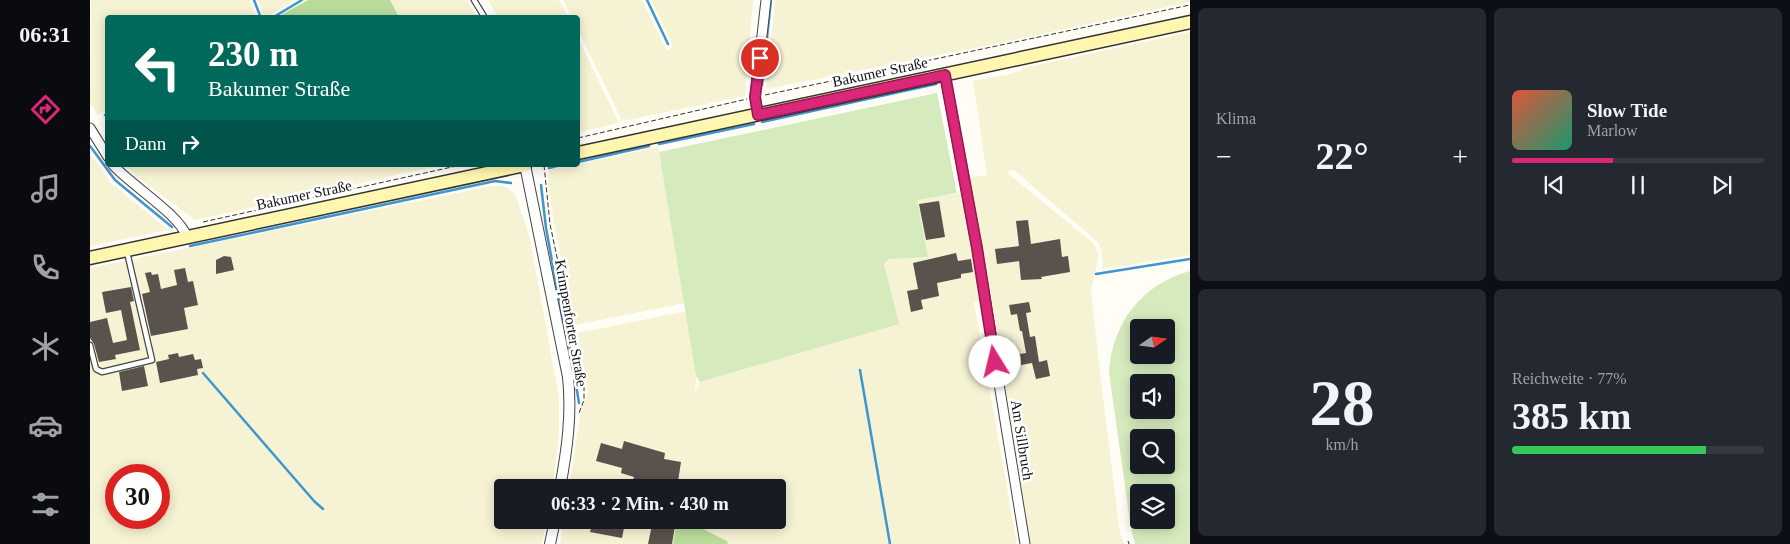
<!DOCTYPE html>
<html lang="de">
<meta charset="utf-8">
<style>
:root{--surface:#171b24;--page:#242831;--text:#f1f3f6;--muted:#9ea1a6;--line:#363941;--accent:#db2777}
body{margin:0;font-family:Georgia,serif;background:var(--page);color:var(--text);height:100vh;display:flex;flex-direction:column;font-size:19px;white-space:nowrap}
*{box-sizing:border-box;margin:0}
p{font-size:16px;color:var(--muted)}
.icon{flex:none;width:28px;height:28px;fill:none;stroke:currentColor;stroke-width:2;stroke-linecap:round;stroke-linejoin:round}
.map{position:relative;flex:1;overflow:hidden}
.side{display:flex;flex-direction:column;gap:8px;padding:8px;background:#0d0f14;width:600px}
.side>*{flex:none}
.top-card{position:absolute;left:15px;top:15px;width:475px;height:152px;border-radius:5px;box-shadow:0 2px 12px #0003;background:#00695c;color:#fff;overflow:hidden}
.needle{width:32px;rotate:76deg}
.controls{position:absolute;left:1040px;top:319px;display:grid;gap:10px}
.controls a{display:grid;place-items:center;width:45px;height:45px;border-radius:5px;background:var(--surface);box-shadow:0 2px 12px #0003;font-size:25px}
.speed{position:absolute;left:15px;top:464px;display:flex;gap:10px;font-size:25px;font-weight:700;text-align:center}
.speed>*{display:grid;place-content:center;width:65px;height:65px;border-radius:50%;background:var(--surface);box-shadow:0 2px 12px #0003;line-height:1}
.speed .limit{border:8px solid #d22;background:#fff;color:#111}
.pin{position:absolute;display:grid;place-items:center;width:42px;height:42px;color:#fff;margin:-21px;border:2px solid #fff;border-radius:50%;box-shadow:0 1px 5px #0007}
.me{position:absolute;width:55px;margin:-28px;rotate:351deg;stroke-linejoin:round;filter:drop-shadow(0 0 4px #0008)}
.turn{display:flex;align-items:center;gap:18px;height:105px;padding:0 20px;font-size:22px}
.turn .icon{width:65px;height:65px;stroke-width:2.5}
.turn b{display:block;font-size:35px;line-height:42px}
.then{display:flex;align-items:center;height:48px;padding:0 20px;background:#0003;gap:10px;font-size:19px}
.big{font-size:38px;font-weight:600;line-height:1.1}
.side .tile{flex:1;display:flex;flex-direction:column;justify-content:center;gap:8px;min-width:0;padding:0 18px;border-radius:8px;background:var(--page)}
.side .dial{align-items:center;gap:0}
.dial b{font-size:65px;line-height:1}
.song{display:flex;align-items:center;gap:15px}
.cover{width:60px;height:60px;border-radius:8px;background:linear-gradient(135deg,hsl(10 70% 55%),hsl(160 70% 35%))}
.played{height:5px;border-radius:2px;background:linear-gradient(90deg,var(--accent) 40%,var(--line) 40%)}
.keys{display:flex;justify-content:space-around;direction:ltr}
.heat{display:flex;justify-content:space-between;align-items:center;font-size:28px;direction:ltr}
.charge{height:8px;border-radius:4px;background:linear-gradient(90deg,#34c759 77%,var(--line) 0)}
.side .tiles{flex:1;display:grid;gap:8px;grid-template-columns:repeat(2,1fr)}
.trip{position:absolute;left:404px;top:479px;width:292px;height:50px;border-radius:5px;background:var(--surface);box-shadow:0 2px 12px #0003;font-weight:600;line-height:50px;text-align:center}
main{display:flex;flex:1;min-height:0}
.tabs{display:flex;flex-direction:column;width:90px;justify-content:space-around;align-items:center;background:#090b0e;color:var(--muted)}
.tabs .icon{width:35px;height:35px}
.tabs .active{color:var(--accent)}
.tabs b{font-size:22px;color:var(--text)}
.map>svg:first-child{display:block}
</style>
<main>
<nav class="tabs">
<b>06:31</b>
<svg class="icon active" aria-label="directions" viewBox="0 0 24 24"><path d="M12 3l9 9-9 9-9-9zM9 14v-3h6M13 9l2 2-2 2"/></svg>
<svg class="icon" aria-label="music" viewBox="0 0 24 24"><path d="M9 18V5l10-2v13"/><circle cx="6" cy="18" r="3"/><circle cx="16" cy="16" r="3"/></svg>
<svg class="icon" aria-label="phone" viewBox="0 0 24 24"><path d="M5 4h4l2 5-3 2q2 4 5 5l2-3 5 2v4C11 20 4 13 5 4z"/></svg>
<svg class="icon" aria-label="climate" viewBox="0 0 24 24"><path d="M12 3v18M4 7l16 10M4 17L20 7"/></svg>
<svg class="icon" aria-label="car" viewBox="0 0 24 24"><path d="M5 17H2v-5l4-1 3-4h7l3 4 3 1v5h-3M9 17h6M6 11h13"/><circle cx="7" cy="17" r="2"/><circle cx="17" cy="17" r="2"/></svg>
<svg class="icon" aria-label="filters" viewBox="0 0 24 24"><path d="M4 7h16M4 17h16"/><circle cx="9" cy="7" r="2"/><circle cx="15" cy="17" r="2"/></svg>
</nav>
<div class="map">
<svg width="1100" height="544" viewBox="0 0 1100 544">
<rect width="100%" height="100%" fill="#fffdf5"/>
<path fill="#f6f3d4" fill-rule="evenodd" d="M1 0H160L166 17 18 18 17 109 8 115 0 103Z
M168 0H205L178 16 173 14Z
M300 0H377L387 17H309Z
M398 0H469L478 17H408Z
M473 0H552L577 51 583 46 561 0H663L655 96 532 121 488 30V18L482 17Z
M685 0H1100V2L905 44 676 89Z
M1100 32V255L1013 269 1011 249 1008 242 924 170 916 172 1002 242 1009 254 1001 291 1011 381 1030 533 1034 544H940L902 299 880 178 897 175 883 81 921 74 938 67Z
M488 38 529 123 488 133Z
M568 147 595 303 485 325 465 228 458 186 459 170Z
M0 154 21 183 78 230 0 246Z
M35 165H351L105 220 42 173Z
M402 186H414L425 194 439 235 469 397V436L462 487 412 488V520H456L452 544H0V268ZM26 475H69V518H26Z
M873 193 891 300 884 303 927 544H638L637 541 595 520H688V488H479L491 410 498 392 488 333 597 311 606 376 605 394 610 382 808 324 794 264 799 259 823 256 827 199Z
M474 520H587L583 544H470Z"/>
<path fill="#d5ebbd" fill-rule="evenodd" d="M847 93 867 193 827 200 838 257 799 259 794 264 809 324 610 382 606 376 569 152Z
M1100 271V544H1045L1041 529 1019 372C1022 323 1052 284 1100 271ZM1049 328H1076V355H1049ZM1049 382H1076V410H1049ZM1049 438H1076V465H1049ZM1049 492H1076V520H1049Z"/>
<path fill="#b9dc9c" d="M218 0H300L309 17H187Z
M587 520H595L637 541 638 544H583Z"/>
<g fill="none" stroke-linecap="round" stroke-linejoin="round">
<path stroke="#3f96cf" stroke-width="2.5" d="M164 0 171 18
M557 0 578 44
M182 18 212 0
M672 85 681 0
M15 115 18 113
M672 122 846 84
M569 144 664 124
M0 146 25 180 82 227
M488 162 559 146
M459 168 471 165
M451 185 456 228 473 321
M100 246 405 181 421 183
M1006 274 1100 259
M478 340 481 354
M483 366 489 403
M770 370 800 544
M113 373 224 501 233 509"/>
</g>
<path fill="#5a524d" d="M849 201 855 237 836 240 829 204Z
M938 220 941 244 970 239 972 257 978 256 980 272 951 277 952 279 931 280 929 261 907 264 905 249 929 246 926 221Z
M866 253 868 261 881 259 883 272 871 274V278L847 283 849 296 831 300 833 309 821 312 817 291 828 289 823 263Z
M134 256 141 257 144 270 126 274V260Z
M95 268 98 282 103 281 108 305 94 308 98 329 61 336 52 294 60 292 55 273 61 272 62 275 68 274 71 289 87 285 84 270Z
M41 287 44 301 40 302 50 350 25 355 26 359 9 362 4 344 0 338V322L17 318 23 343 37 340 31 310 16 313 12 292Z
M939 302 941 312 936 313 940 337 945 336 949 362 957 360 960 376 946 379 942 363 931 365 930 354 936 353 932 331H930L927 314 921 315 919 305Z
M88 353 89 357 103 354 105 360 111 359 113 368 107 369 108 375 70 383 66 362 79 359 78 355Z
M54 366 58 386 32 391 29 372Z
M534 441 575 453 574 459 591 462 587 488H540L544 477 531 473 532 468 506 461 511 443 532 449Z
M503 520H527L525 527 534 528 532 538 500 532Z
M563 520H586L582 544H558Z"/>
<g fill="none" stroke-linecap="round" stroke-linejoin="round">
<defs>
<path id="service" d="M384 0 395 18
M0 345 6 369 12 372 62 360 37 252"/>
<path id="minor" d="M855 75 887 248 935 544
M668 115 665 97 676 0
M0 128 18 157
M23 165C41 185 90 215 97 237"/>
<path id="tertiary" d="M435 165 478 377C482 415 477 450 470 488
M460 544 465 520"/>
<path id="secondary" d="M488 153 1100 22
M0 258 435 165"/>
</defs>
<use href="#service" stroke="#444" stroke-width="7"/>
<use href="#minor" stroke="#444" stroke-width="11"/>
<use href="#tertiary" stroke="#444" stroke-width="12"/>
<use href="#secondary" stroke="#333" stroke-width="15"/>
<path stroke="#333" stroke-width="1" stroke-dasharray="5 2.5" stroke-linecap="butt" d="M675 95 1100 5
M488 138 657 99
M454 165 460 224 494 386V400L489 413
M113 222 371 165
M1038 541 1039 544"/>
<use href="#service" stroke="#fff" stroke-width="4.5"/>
<use href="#minor" stroke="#fff" stroke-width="9"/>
<use href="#tertiary" stroke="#fff" stroke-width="10"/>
<use href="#secondary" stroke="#fff6b0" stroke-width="12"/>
</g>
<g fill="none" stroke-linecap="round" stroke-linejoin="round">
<defs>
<path id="route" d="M670 58 665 97 668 115 855 75 887 248 905 362"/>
</defs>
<use href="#route" stroke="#8e194d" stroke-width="12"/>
<use href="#route" stroke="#db2777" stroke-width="9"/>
</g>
<g text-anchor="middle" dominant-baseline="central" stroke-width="5" stroke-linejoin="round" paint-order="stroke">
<g font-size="15" fill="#111" stroke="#fff">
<text transform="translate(790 72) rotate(-12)">Bakumer Straße</text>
<text transform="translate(214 195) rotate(-12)">Bakumer Straße</text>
<text transform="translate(481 323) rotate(80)">Krimpenforter Straße</text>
<text transform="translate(932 440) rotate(81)">Am Sillbruch</text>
</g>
</g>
</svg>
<div class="controls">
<a><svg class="needle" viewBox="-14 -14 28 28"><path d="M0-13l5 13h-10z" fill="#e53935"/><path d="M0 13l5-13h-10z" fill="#9ea1a6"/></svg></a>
<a><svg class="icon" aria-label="sound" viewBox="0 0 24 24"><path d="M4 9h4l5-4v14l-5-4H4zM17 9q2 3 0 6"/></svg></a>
<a><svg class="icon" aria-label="search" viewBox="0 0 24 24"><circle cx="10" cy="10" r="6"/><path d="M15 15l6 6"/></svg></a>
<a><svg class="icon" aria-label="layers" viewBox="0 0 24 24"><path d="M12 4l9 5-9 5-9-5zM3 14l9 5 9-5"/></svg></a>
</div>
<div class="speed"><div class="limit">30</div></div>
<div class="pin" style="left:670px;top:58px;background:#d93025"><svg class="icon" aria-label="arrive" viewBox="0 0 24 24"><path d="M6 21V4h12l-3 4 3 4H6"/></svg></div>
<svg class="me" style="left:905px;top:362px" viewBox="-20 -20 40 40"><circle r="19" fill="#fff"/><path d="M0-13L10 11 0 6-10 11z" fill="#db2777"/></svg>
<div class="trip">06:33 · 2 Min. · 430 m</div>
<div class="top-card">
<div class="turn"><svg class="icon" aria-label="left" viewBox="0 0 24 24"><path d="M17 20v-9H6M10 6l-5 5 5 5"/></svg><div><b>230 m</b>Bakumer Straße</div></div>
<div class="then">Dann<svg class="icon" aria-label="right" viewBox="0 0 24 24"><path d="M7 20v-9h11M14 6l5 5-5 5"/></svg></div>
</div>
</div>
<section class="side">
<div class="tiles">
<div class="tile"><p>Klima</p>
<div class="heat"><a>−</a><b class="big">22°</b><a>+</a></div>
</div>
<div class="tile">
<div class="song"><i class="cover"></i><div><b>Slow Tide</b><p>Marlow</p></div></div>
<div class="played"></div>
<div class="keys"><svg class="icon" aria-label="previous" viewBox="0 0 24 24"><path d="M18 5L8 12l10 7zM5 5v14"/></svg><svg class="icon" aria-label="pause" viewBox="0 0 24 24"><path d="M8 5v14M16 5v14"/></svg><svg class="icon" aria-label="next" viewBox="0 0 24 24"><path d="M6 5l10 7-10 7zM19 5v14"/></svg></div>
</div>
<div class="tile dial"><b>28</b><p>km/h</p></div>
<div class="tile"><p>Reichweite · 77%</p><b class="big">385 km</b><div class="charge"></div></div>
</div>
</section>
</main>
